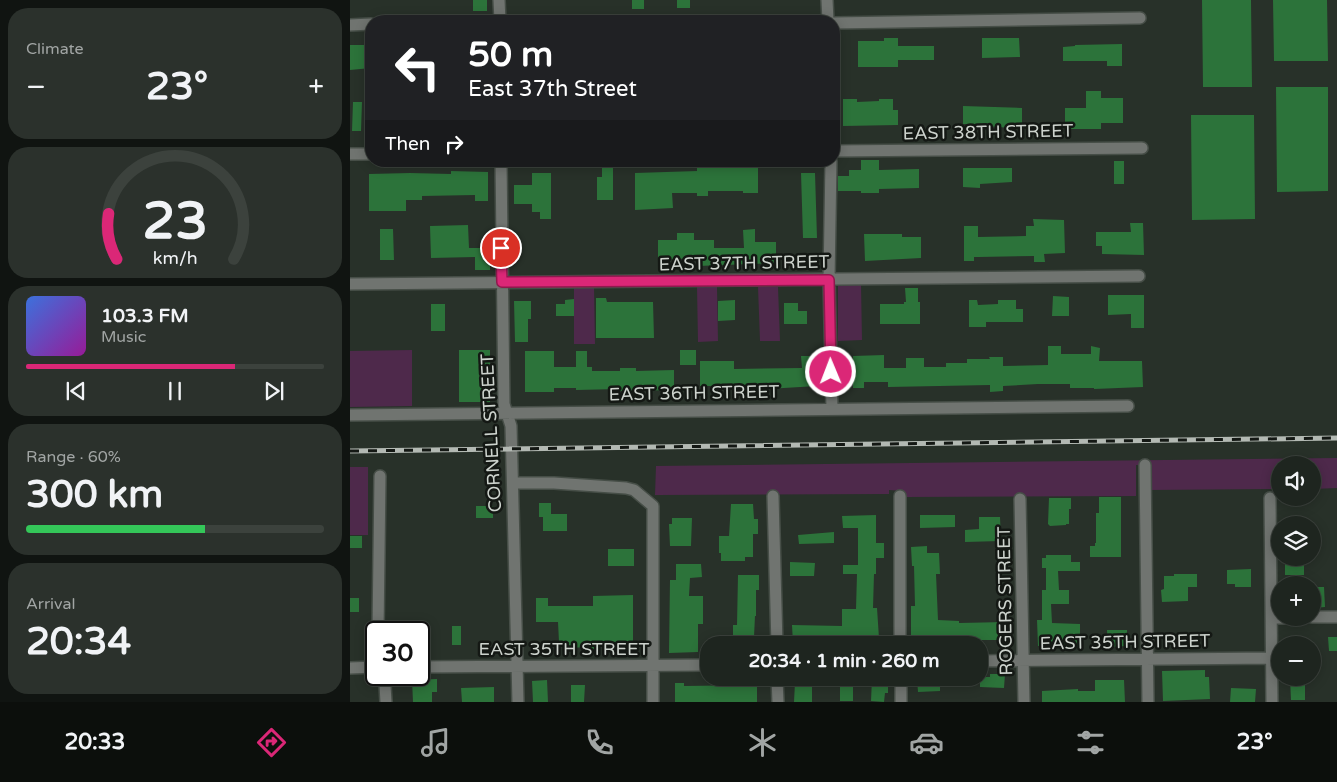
<!DOCTYPE html>
<meta charset="utf-8">
<style>
:root{--surface:#1e251f;--page:#2b312c;--text:#f1f3f6;--muted:#a1a5a4;--line:#3c423d;--accent:#db2777}
body{margin:0;font-family:"Varela Round",sans-serif;background:var(--page);color:var(--text);height:100vh;display:flex;flex-direction:column;font-size:19px;white-space:nowrap}
*{box-sizing:border-box;margin:0}
p{font-size:16px;color:var(--muted)}
.icon{flex:none;width:28px;height:28px;fill:none;stroke:currentColor;stroke-width:2;stroke-linecap:round;stroke-linejoin:round}
.map{position:relative;flex:1;overflow:hidden}
.panel{display:flex;flex-direction:column;gap:8px;padding:8px;background:#101411;width:350px}
.panel>*{flex:none}
.guide{position:absolute;left:15px;top:15px;width:475px;height:152px;border-radius:20px;box-shadow:0 2px 12px #0003,0 0 0 1px var(--line);background:#202124;color:#fff;overflow:hidden}
.fabs{position:absolute;left:921px;top:456px;display:grid;gap:10px}
.fabs a{display:grid;place-items:center;width:50px;height:50px;border-radius:50%;background:var(--surface);box-shadow:0 2px 12px #0003,0 0 0 1px var(--line);font-size:25px}
.speed{position:absolute;left:15px;top:621px;display:flex;gap:10px;font-size:25px;font-weight:700;text-align:center}
.speed>*{display:grid;place-content:center;width:65px;height:65px;border-radius:50%;background:var(--surface);box-shadow:0 2px 12px #0003,0 0 0 1px var(--line);line-height:1}
.speed .limit{border:2px solid #111;border-radius:8px;background:#fff;color:#111}
.pin{position:absolute;display:grid;place-items:center;width:42px;height:42px;color:#fff;margin:-21px;border:2px solid #fff;border-radius:50%;box-shadow:0 1px 5px #0007}
.me{position:absolute;width:55px;margin:-28px;rotate:359deg;stroke-linejoin:round;filter:drop-shadow(0 0 4px #0008)}
.turn{display:flex;align-items:center;gap:18px;height:105px;padding:0 20px;font-size:22px}
.turn .icon{width:65px;height:65px;stroke-width:2.5}
.turn b{display:block;font-size:35px;line-height:42px}
.then{display:flex;align-items:center;height:48px;padding:0 20px;background:#0003;gap:10px;font-size:19px}
.big{font-size:38px;font-weight:800;line-height:1.1}
.panel .tile{flex:1;display:flex;flex-direction:column;justify-content:center;gap:8px;min-width:0;padding:0 18px;border-radius:20px;background:var(--page)}
.panel .dial{align-items:center;gap:0}
.dial svg{height:130px;overflow:visible;fill:none;stroke:var(--line);stroke-width:7;stroke-linecap:round;text-anchor:middle}
.dial text{fill:var(--text);stroke:none}
.song{display:flex;align-items:center;gap:15px}
.cover{width:60px;height:60px;border-radius:8px;background:linear-gradient(135deg,hsl(220 70% 55%),hsl(300 70% 35%))}
.played{height:5px;border-radius:2px;background:linear-gradient(90deg,var(--accent) 70%,var(--line) 70%)}
.keys{display:flex;justify-content:space-around;direction:ltr}
.heat{display:flex;justify-content:space-between;align-items:center;font-size:28px;direction:ltr}
.charge{height:8px;border-radius:4px;background:linear-gradient(90deg,#34c759 60%,var(--line) 0)}
.trip{position:absolute;left:350px;top:636px;width:288px;height:50px;border-radius:20px;background:var(--surface);box-shadow:0 2px 12px #0003,0 0 0 1px var(--line);font-weight:800;line-height:50px;text-align:center}
.menu{display:flex;height:80px;justify-content:space-around;align-items:center;background:#0c0f0c;color:var(--muted)}
.menu .icon{width:35px;height:35px}
.menu .current{color:var(--accent)}
.menu b{font-size:22px;color:var(--text)}
main{display:flex;flex:1;min-height:0}
.map>svg:first-child{display:block}
</style>
<main>
<section class="panel">
<div class="tile"><p>Climate</p>
<div class="heat"><a>−</a><b class="big">23°</b><a>+</a></div>
</div>
<div class="tile dial"><svg viewBox="0 0 100 80">
<path d="M14 69A42 42 0 1 1 86 69"/>
<path d="M14 69A42 42 0 0 1 9 41" stroke="#db2777"/>
<text x="50" y="56" font-size="32" font-weight="700">23</text>
<text x="50" y="72" font-size="11">km/h</text>
</svg></div>
<div class="tile">
<div class="song"><i class="cover"></i><div><b>103.3 FM</b><p>Music</p></div></div>
<div class="played"></div>
<div class="keys"><svg class="icon" aria-label="previous" viewBox="0 0 24 24"><path d="M18 5L8 12l10 7zM5 5v14"/></svg><svg class="icon" aria-label="pause" viewBox="0 0 24 24"><path d="M8 5v14M16 5v14"/></svg><svg class="icon" aria-label="next" viewBox="0 0 24 24"><path d="M6 5l10 7-10 7zM19 5v14"/></svg></div>
</div>
<div class="tile"><p>Range · 60%</p><b class="big">300 km</b><div class="charge"></div></div>
<div class="tile"><p>Arrival</p><b class="big">20:34</b></div>
</section>
<div class="map">
<svg width="987" height="702" viewBox="0 0 987 702">
<rect width="100%" height="100%" fill="#283129"/>
<path fill="#4e294b" d="M488 284H511L512 340 488 341Z
M224 285H244L245 344H224Z
M347 287H367L368 341 348 342Z
M408 287H428L430 341H410Z
M62 350V406L0 407V351Z
M987 458V488L963 489 962 465H930V489L799 490V466L786 465V496L554 497V491L539 490V494L305 495 306 466Z
M0 467H18V535H0Z"/>
<path fill="#2c733a" d="M123 0H137V11H123Z
M282 0H294V9H282Z
M327 0H340V8H327Z
M852 0H901L902 87H853Z
M923 0H977L978 61H924Z
M534 38H548V46H584V60H548V67H508V41H534Z
M632 38H669L670 57 632 58Z
M772 44V66H757V61H713V47L725 46V45Z
M0 45H21V68L0 70Z
M926 87H978V191L927 192Z
M736 91H751V98H773V123H751V129H715V108H736Z
M493 99H507V102L529 101V99H543V110H548V125L493 126Z
M3 102H12L11 131H2Z
M613 106 672 108V129L638 126V124H613Z
M841 115H904L905 219 842 220Z
M511 160H529V170L569 169V188L529 189V193H511V191H488V176H499V170H511Z
M764 161H774V184H764Z
M347 164H358V168H408V193H393V191H358V196H347V193H322L323 208 285 210V173L347 171Z
M252 165H263V200H247V177H252Z
M613 168H662V182L630 184V188L613 187Z
M101 171 138 172V201H125V195L72 196V200H56V211H19V174L60 173 101 174Z
M182 173H201V219H190V212H182V204H164V185H182Z
M451 173H465L467 238H453Z
M683 219 714 220 715 253 694 254 695 262H684V256L628 257H624V261H614V226H628V237L676 236V226H684Z
M780 223H793L794 255 752 254V246H746V232H781Z
M118 225 119 248H140V270H125V257L81 258 80 226Z
M30 229H43L44 260H30Z
M405 229V242H426V263L348 266V258L308 260V240H327V233H344V240H364V248H394L393 230Z
M514 234H552V237H571V258L515 261Z
M555 288H568V302H570V324H530V304H554V302H556Z
M758 295H794V328H781V314L758 315Z
M703 296 719 297V316H702Z
M246 298H256L257 302H303L304 338H246Z
M224 299V316H206V304H215V300Z
M385 300V320L368 321V301Z
M619 300H627L628 305 648 304V300H666V309H673V322H636V327H619Z
M164 301H181V319H178V342H165Z
M434 303H448V311H457V324H434Z
M81 304H95V331H81Z
M698 346H711V354H741V346L750 348 749 361H792L793 387 744 389V388H720V384H688L653 386V391L640 392V385L538 387V382H514V388H503V356L534 355V368H556V358H574V367H596V363H617V359H640L639 357H653V366L698 365Z
M109 350H140V402H109Z
M330 350H346V365H330Z
M175 351H204V367H226V351H237V367H242V371H270V368H286V371L324 370V390L270 391V389L226 390V388H204V392H175Z
M451 356H467V386L417 389H393V386H350V361H384V369L452 368Z
M749 497H771V557H740V546H745V543H746V513H749Z
M699 498H721V509H719V524H716V525L700 526 698 524Z
M189 503H201V514H217V531H193V517H189Z
M381 504H403L404 519H408V534H403V557H395V561H371V553H369V536H379Z
M126 506H143V518H126Z
M526 515V543H534V558H526V574H524L523 608H527L529 638 485 639V644H443L442 625 492 626V609H506L507 574H493V565H508V528H493L492 516Z
M570 515H605V527L570 528Z
M629 517H650L651 541 615 542V530L629 529Z
M322 518H342L341 546H320L319 524H322Z
M484 532V543L449 544 448 535Z
M0 536H12V548H0Z
M577 546V553H589L590 574H586L588 620 609 621V623L656 622V640H608V645H561V606H565L564 566H562L561 547Z
M258 549H284V566H258Z
M696 555H721V562H730V571H708L709 590H719V604H701L702 623 730 624V647H714V645L688 646 687 620H692V590H696V568H692V558H696Z
M935 560H954V575H935Z
M440 562 465 563 464 576H440Z
M326 564H351L352 577 340 578 339 596H353V624H348V652L319 653 320 580H326Z
M901 569V587H885V584H877V570Z
M824 574H847V587H838V601L812 602 811 590 814 589V576H824Z
M388 575H409V590H406V616H405L404 637H383V625H387Z
M964 587H974L975 607 964 608Z
M283 595V646H249V649H237V647L219 648V642H209L208 622H186V598H198V606H243V596Z
M0 598H9V612H0Z
M102 626H111V645H102Z
M757 630H777V646L758 647Z
M978 637H987V651H979Z
M855 670V677H859L860 699 813 701 812 671Z
M640 674H655L654 688 630 687V677H640Z
M522 678H538V693H535L534 702 521 701Z
M567 678H590V691L568 692Z
M940 678H955V700H941Z
M87 679V692H82V702H63L62 680Z
M490 679H503V701H490Z
M197 680 198 702H183L182 681Z
M745 680H774L775 702H692V691L728 689V691H745Z
M445 682H462V702H444Z
M325 683H334V686L407 685V702H325Z
M221 685H235L234 702H221Z
M144 687V702H112L111 688Z
M881 688 906 689 905 702H880Z"/>
<g fill="none" stroke-linecap="round" stroke-linejoin="round">
<defs>
<path id="minor" d="M149 0 150 21
M477 0 478 21
M484 23 790 18
M0 25 21 24
M484 151 792 148
M0 154H21
M151 161 154 404 161 426 168 702
M481 161 479 280 482 409
M0 284 789 276
M0 415 778 406
M795 465 798 702
M163 483H204L276 488 284 490 303 506V702
M423 496 427 645
M550 496V645
M920 498 922 702
M670 499 674 702
M962 617H987
M922 618H946
M28 632 30 476
M629 661 922 658
M69 667 359 665
M0 668 26 667
M33 675 35 685 36 702
M427 678 428 702
M551 678V702"/>
</defs>
<use href="#minor" stroke="#464e47" stroke-width="14"/>
<use href="#minor" stroke="#707470" stroke-width="11"/>
<defs>
<path id="rail" d="M0 451 987 438"/>
</defs>
<use href="#rail" stroke="#b3b9b3" stroke-width="5"/>
<use href="#rail" stroke="#141814" stroke-width="3" stroke-dasharray="9" stroke-linecap="butt"/>
</g>
<g fill="none" stroke-linecap="round" stroke-linejoin="round">
<defs>
<path id="route" d="M151 248 152 282 479 280 481 372"/>
</defs>
<use href="#route" stroke="#8e194d" stroke-width="12"/>
<use href="#route" stroke="#db2777" stroke-width="9"/>
</g>
<g text-anchor="middle" dominant-baseline="central" stroke-width="5" stroke-linejoin="round" paint-order="stroke">
<g font-size="18" fill="#cdd3cd" stroke="#141814">
<text transform="translate(638 132) rotate(-1)">EAST 38TH STREET</text>
<text transform="translate(394 263) rotate(-1)">EAST 37TH STREET</text>
<text transform="translate(344 393) rotate(-1)">EAST 36TH STREET</text>
<text transform="translate(141 433) rotate(-93)">CORNELL STREET</text>
<text transform="translate(655 601) rotate(-91)">ROGERS STREET</text>
<text transform="translate(775 642) rotate(-1)">EAST 35TH STREET</text>
<text x="214" y="649">EAST 35TH STREET</text>
</g>
</g>
</svg>
<div class="fabs">
<a><svg class="icon" aria-label="sound" viewBox="0 0 24 24"><path d="M4 9h4l5-4v14l-5-4H4zM17 9q2 3 0 6"/></svg></a>
<a><svg class="icon" aria-label="layers" viewBox="0 0 24 24"><path d="M12 4l9 5-9 5-9-5zM3 14l9 5 9-5"/></svg></a>
<a>+</a>
<a>−</a>
</div>
<div class="speed"><div class="limit">30</div></div>
<div class="pin" style="left:151px;top:248px;background:#d93025"><svg class="icon" aria-label="arrive" viewBox="0 0 24 24"><path d="M6 21V4h12l-3 4 3 4H6"/></svg></div>
<svg class="me" style="left:481px;top:372px" viewBox="-20 -20 40 40"><circle r="17" fill="#db2777" stroke="#fff" stroke-width="3"/><path d="M0-11L8 9 0 5-8 9z" fill="#fff"/></svg>
<div class="trip">20:34 · 1 min · 260 m</div>
<div class="guide">
<div class="turn"><svg class="icon" aria-label="left" viewBox="0 0 24 24"><path d="M17 20v-9H6M10 6l-5 5 5 5"/></svg><div><b>50 m</b>East 37th Street</div></div>
<div class="then">Then<svg class="icon" aria-label="right" viewBox="0 0 24 24"><path d="M7 20v-9h11M14 6l5 5-5 5"/></svg></div>
</div>
</div>
</main>
<nav class="menu">
<b>20:33</b>
<svg class="icon current" aria-label="directions" viewBox="0 0 24 24"><path d="M12 3l9 9-9 9-9-9zM9 14v-3h6M13 9l2 2-2 2"/></svg>
<svg class="icon" aria-label="music" viewBox="0 0 24 24"><path d="M9 18V5l10-2v13"/><circle cx="6" cy="18" r="3"/><circle cx="16" cy="16" r="3"/></svg>
<svg class="icon" aria-label="phone" viewBox="0 0 24 24"><path d="M5 4h4l2 5-3 2q2 4 5 5l2-3 5 2v4C11 20 4 13 5 4z"/></svg>
<svg class="icon" aria-label="climate" viewBox="0 0 24 24"><path d="M12 3v18M4 7l16 10M4 17L20 7"/></svg>
<svg class="icon" aria-label="car" viewBox="0 0 24 24"><path d="M5 17H2v-5l4-1 3-4h7l3 4 3 1v5h-3M9 17h6M6 11h13"/><circle cx="7" cy="17" r="2"/><circle cx="17" cy="17" r="2"/></svg>
<svg class="icon" aria-label="filters" viewBox="0 0 24 24"><path d="M4 7h16M4 17h16"/><circle cx="9" cy="7" r="2"/><circle cx="15" cy="17" r="2"/></svg>
<b>23°</b>
</nav>
